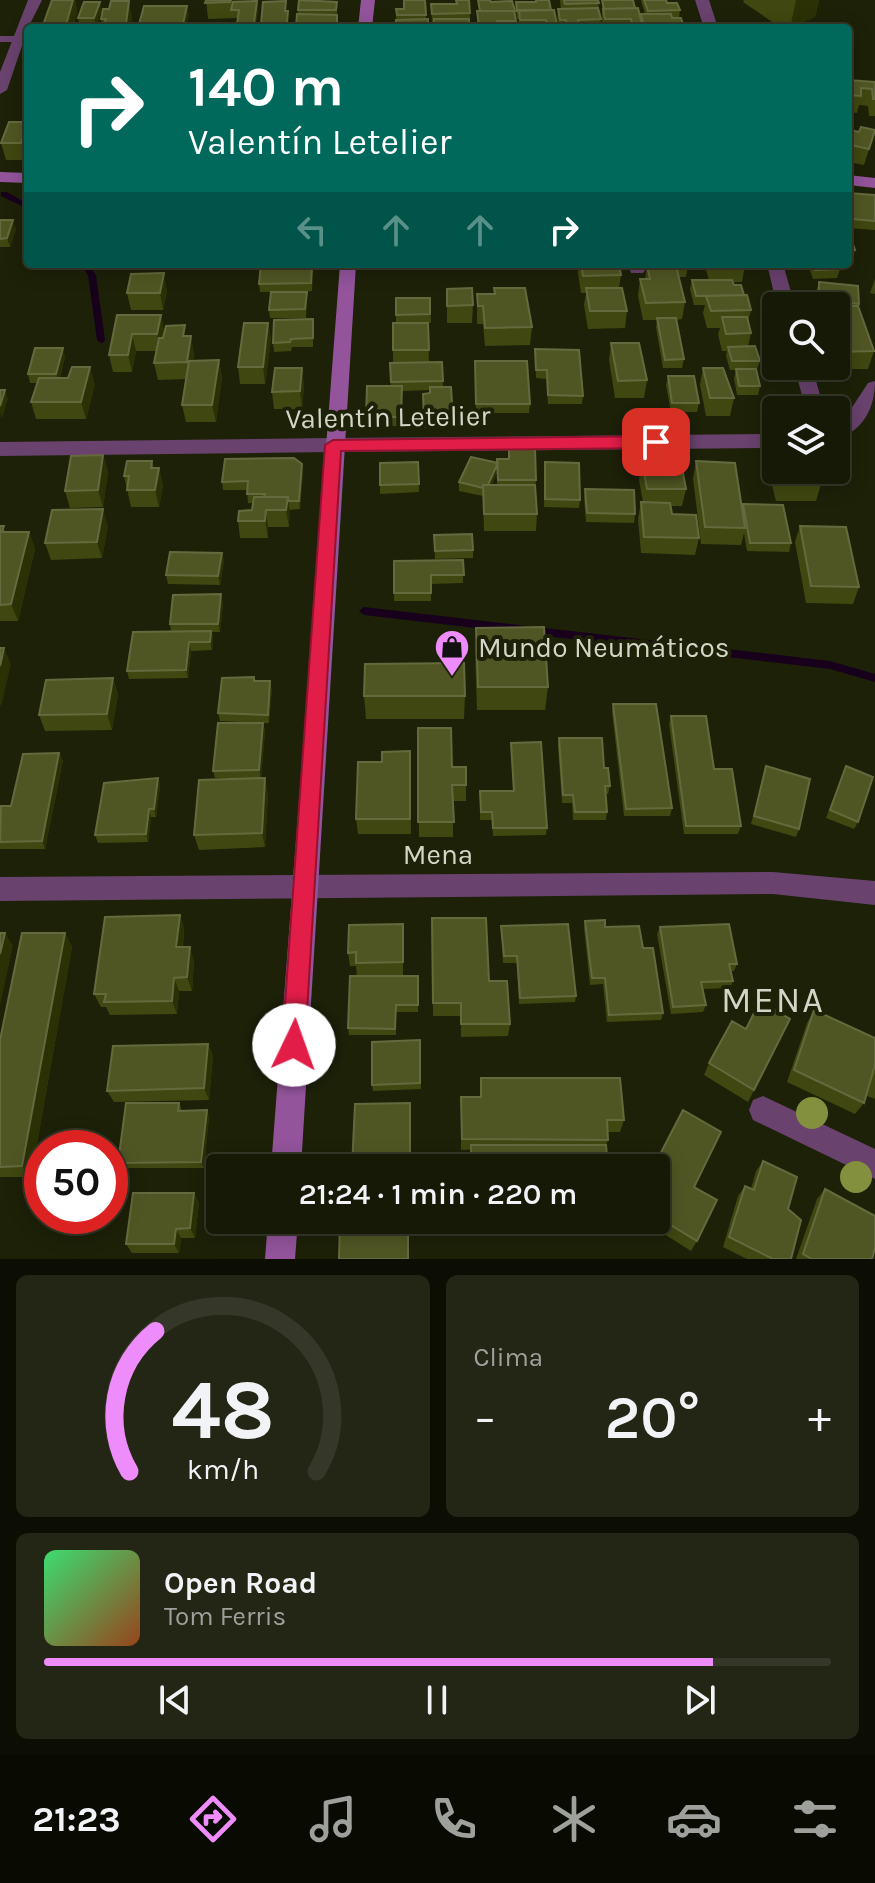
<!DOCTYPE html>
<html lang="es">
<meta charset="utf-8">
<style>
:root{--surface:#161906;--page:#232614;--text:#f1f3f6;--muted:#9ea09b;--line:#353828;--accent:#ed8cfa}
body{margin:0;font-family:Karla,sans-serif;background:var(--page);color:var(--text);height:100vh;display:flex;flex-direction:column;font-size:30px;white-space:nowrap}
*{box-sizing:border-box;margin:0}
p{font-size:26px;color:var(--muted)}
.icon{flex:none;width:44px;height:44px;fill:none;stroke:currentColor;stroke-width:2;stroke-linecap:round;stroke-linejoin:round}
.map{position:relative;height:1259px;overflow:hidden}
.sheet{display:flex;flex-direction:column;gap:16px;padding:16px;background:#0c0e03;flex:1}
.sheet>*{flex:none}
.top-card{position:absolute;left:24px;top:24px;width:828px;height:244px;border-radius:8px;box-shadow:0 4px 20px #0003,0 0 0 2px var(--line);background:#00695c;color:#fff;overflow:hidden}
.tools{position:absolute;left:762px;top:292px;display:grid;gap:16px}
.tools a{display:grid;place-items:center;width:88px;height:88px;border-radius:8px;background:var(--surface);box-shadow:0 4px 20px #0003,0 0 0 2px var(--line);font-size:40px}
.speed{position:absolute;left:24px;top:1130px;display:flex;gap:16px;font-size:40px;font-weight:700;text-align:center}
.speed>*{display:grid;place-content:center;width:104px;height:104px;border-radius:50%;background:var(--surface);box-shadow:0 4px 20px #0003,0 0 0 2px var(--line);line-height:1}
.speed .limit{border:12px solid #d22;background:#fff;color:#111}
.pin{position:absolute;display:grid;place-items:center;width:68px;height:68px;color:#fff;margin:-34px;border-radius:16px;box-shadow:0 4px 12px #0006}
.me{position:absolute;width:88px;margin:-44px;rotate:3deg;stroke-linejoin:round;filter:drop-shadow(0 0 6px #0008)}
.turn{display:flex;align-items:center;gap:28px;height:168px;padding:0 32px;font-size:36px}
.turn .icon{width:104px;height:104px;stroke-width:2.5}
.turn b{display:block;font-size:56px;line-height:68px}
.lanes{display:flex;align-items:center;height:76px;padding:0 32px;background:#0003;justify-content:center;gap:40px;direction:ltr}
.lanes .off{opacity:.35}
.big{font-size:60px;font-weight:600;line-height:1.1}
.sheet .tile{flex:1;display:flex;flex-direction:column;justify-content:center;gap:12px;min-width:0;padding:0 28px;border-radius:12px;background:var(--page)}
.sheet .dial{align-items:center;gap:0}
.dial svg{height:208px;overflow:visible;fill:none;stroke:var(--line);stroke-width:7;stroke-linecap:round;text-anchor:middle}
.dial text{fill:var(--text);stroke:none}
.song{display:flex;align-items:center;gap:24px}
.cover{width:96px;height:96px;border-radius:12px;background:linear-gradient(135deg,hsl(140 70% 55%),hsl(20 70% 35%))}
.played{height:8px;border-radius:4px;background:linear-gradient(90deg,var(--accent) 85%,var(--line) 85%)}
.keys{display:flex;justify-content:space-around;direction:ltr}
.heat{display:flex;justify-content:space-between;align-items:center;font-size:44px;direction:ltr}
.sheet .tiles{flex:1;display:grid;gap:16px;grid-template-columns:1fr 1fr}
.tile:last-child{grid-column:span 2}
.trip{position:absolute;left:206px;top:1154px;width:464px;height:80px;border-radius:8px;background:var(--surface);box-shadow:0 4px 20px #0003,0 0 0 2px var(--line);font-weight:600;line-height:80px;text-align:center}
.tabs{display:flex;height:128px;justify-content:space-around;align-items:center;background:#090a02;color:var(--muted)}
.tabs .icon{width:56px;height:56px}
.tabs .on{color:var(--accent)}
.tabs b{font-size:36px;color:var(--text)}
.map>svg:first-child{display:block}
</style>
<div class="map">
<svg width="875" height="1259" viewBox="0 0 875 1259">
<rect width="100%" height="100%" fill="#1d2108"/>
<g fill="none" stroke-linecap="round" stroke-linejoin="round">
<path fill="#18001d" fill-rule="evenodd" d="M1 192H7L28 204V209L1 196Z
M80 264H88L96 275 105 340 104 342 101 343 97 340 88 275Z
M364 607 830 661 875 674V682L830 669 364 615 359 611Z"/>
<path fill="#69426e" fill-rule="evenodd" d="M0 36H20L26 39 20 42H0Z"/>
<path fill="#69426e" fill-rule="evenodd" d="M695 0H709L718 28H704Z
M628 264H644L646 269 643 273H631Z
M767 264H783L795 306H777Z
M794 366H812L824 410H806Z
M875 381C875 407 864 431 836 439V423L847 415 868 383Z
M776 434V448L333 452 323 445 333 438Z
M763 1096 875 1149V1179L753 1120 749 1110 753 1100Z"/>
<path fill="#69426e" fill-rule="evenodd" d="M28 0H42L28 28 7 90 0 94V72Z
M333 438 343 445 333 452 0 456V442Z
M773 872 875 881V905L773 894 0 901V877Z"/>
<path fill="#93549b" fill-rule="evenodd" d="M361 0H375L372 28H358Z
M0 172 28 173V183L0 182Z
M848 175 875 178V188L848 185Z
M340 264H356L301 1168H271Z
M268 1220H298L295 1259H265Z"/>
</g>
<g fill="#83903d">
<circle cx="812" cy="1113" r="16"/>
<circle cx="856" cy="1177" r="16"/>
</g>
<path fill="#404710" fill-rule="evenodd" d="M52 0H75L77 11 73 28H44L43 25Z
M206 0 257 1 258 10 255 28H237L238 18 208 19Z
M425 0 426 19 428 28H396V9H404Z
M478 0 491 2 516 21V28H477V11H479Z
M535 0H549L551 10 557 24 558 9H561L560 0H598L599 11 601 19 600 28H557V26L556 28H518L519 19H517L516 10V2H535Z
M602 0 635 8 640 19 641 14H645L641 0H666L667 3 680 10 679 18 684 28H602Z
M744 0H819L815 17 805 21 803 28H781L743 2Z
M100 2 101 11 96 27H80L78 18Z
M337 2V28H297L298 10Z
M431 4 470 13V22H432Z
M286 11H288V28H261V24Z
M132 17 130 28H102L101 19Z
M875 82V116H869L868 106 859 105 857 113 848 112V95Z
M28 122V154L26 160H6L1 143Z
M850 130 859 132 875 130 864 165 848 162V139Z
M848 193 875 195V230L849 228 848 221Z
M0 220 16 229 10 247H0Z
M848 233 855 250 853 259H848Z
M579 264H619L621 275 619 288 627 311 625 328 588 329 584 305 586 293H581L578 273Z
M649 264H688L686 277H679L685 302 682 319 676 320 684 359 682 368H663L656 327 657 320H643L638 296 640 279H645L647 266H650Z
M707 264H745L742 282H733L734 285 744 295 751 310 748 322 751 333 748 347 760 361 757 369H756L760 386 758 395H737L734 378 736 370H730L726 356 727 351H722L718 334 720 328H707L703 313 705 305H694L690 289 692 280H709L706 270Z
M808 264H838L840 269 837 278 813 279Z
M313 269 312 291 260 292 259 284Z
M875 279V294L870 293Z
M819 282 859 304 858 307 874 351 868 369H829L828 366H836V306H817L816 291Z
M494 288 532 327 530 345 485 346 483 324H477V294H494Z
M447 289 473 305 472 323H447Z
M167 291 163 310H131L127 293Z
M307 292 306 318H270L269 310Z
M396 298H430L431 323H428L429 362H442L443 387 453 419V427L424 428 423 394 430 393V390L402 391V426H366V417L391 386 390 363H393V350L396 323Z
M117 315H161L164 332 187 336 194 353 193 361 219 360 222 378 216 422H186L182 405 186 379 158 380 154 363 156 351H136L132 372H113L109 355Z
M313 319V347H292L291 351 274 352 273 343Z
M268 323 271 340 265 384H240L238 367Z
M611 343 647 380 644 398H615L609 360Z
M535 349 583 396 582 404H548L546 379 536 378Z
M65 356 60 378H68L95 384 86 419H36L31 402 37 383H30L28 374Z
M302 368 304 385 302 409H274L272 392Z
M703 368 734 398 730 416H706L700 385Z
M475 370 530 404 529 413H476Z
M668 376 699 403 697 412H671L666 385Z
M509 449 536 480 535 488 537 514 536 531H484L483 496 459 491V482L497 463 508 459ZM497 472V485H492Z
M103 455 108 472 103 507 70 508 65 491Z
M774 456H776V470H818L821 484 816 501H776L769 473Z
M152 461 154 468H159L163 485 159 507H131L124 476Z
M696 461 742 507 791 543 789 552 747 551 744 533 741 545 701 544 693 478Z
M418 462 419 492 380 494V463Z
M545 462 580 500 579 508 544 507Z
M642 462 686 489 682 506H671L672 514 699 538 695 555 641 553 638 519 641 502H643L639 480Z
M303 473 300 509 289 510V527H268V538H240L238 521 252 510 253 503H248L247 490H223L222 482Z
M585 489 635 514 634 523 586 522 584 498Z
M0 526 6 532H29L35 549 18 621H0Z
M108 526 102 558 51 560 45 543Z
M800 526 859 587 853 604 806 603 795 542Z
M434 535 473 550V558L435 559Z
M222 553 224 561 220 585 168 584 166 575Z
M463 560V583L431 584V601H394V561Z
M223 603 220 632H212L213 639 212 650 191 651 188 678 129 679 127 671 171 631 170 624Z
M476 628 548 687 545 710H477L475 651Z
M113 678 118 695 112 730 45 731 39 715Z
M255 681 272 689 269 723H263L265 731 261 778H215L213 771 259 723 220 721 218 713Z
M364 696H465L464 719H366Z
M613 704 672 808 670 816H624L612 712Z
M671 716 714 769 741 826 738 834H684L669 724Z
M418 728 466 785V801H453V837H419Z
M559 738 604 768 610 786 608 794H606L607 812 606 820H573L572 803H562L558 746Z
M511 743 547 828 546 835 493 836 492 820H480V791H513Z
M410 751 411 834H358L356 819 382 762Z
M59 753 63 761 45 849H0V811L11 806Z
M766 766 799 829 796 837 751 824Z
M846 766 858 822 854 829 826 818Z
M158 778 160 786 156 817H151L148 842 98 843 95 835Z
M268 794 265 847 199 850 194 835Z
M180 915 184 929 183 947 194 961 192 991H179L177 1014 110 1015 106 1007H101L94 994Z
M432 918 489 981 510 1024 508 1036 461 1037V1016H433Z
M585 921 605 927 643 948 663 1013 661 1020 607 1022 603 984 590 985 584 928Z
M403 924V976H418V1012H396V1035H349L348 1028 357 976 356 966H350L348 953Z
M501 926 576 996 575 1002 519 1004 517 963H503Z
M660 927 737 964 734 971H731L733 981 730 988 703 989 706 1005 703 1012 671 1014 657 934Z
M65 933 72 947 31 1177H0V1040Z
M814 1010 875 1038V1099L867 1096 874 1069 864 1103 855 1114 787 1082 807 1023Z
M790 1019 748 1102 704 1075 709 1063 746 1029Z
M420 1040 421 1089 373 1091 372 1085Z
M208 1044 213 1056 209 1100 114 1102 107 1091Z
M481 1078 624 1120 620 1132H607L608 1140 606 1145 461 1150V1097H480Z
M179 1103 182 1111 209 1116 204 1168H121L118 1163Z
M763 1161 788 1209 791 1259H747L723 1247 738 1196 745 1186 751 1189 756 1171Z
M656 1168 697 1241 691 1251 642 1220H656Z
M825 1189 872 1259H796L817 1199Z
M194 1193 199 1203 195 1238H181L179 1253H132L126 1244Z"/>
<path fill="#2b3104" d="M73 0H75L77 11 73 28H67L66 25Z
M796 0H819L815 17 805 21 803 28H790Z
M129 1 132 17 130 28H127L126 24Z
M257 1 258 10 254 28V23Z
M100 2 101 11 96 27 94 18Z
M187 6 189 14 186 28H182Z
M28 126V154L26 160 21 143Z
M13 220 16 229 10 247 7 238Z
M164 273 167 291 163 310 160 293Z
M161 315 164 332 161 351 157 334Z
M268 323 271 340 265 384 263 367Z
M132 334 136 351 132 372 128 355Z
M191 336 194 353 190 379 187 362Z
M63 348 65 356 59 383 56 374Z
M219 360 222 378 216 422 212 405Z
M90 367 95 384 86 419 81 402Z
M302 368 304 385 302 409 300 391Z
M5 390 8 399 2 419 0 413V406Z
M103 455 108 472 103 507 98 490Z
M302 464 303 473 300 509 299 501Z
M497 464V472L487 497V488Z
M159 468 163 485 159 507 155 490Z
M288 497 290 514 289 527 286 510Z
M103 509 108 526 102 558 97 542Z
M266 510 268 527V538L265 521Z
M29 532 35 549 18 621 11 604Z
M222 553 224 561 220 585 218 576Z
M221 594 223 603 220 632 218 624Z
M211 631 213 639 212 650 210 642Z
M189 642 191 651 188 678 186 670Z
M4 648 11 664 1 707 0 704V666Z
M113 678 118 695 112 730 107 714Z
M270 681 272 689 269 723 268 715Z
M263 723 265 731 261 778 259 770Z
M59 753 63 761 45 849 42 841Z
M158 778 160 786 156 817 154 809Z
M265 778 268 794 265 847 262 833Z
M149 809 151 817 148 842 146 834Z
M180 915 184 929 181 961 176 947Z
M5 933 13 946 0 1006V954Z
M65 933 72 947 31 1177 22 1166Z
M190 947 194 961 192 991 187 977Z
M174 978 179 991 177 1014 172 1001Z
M208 1044 213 1056 209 1100 204 1088Z
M207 1110 209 1116 204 1168 201 1162Z
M194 1193 199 1203 195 1238 190 1228Z
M176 1229 181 1238 179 1253 174 1244Z"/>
<path fill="#505623" stroke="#646a3d" stroke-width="2" d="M52 0H73L66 25H43Z
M206 0H231L230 2 205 3Z
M299 0 337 2 336 10H298Z
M404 0H425L426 15H397L396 9H404Z
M456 0H469L470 13 432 14 431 4H457Z
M478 0H490L491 2 512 1 515 11H480Z
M536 0H549L551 10 517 11 516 2H536Z
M564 0H598L599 3 565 4Z
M602 0H633L635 8 604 9Z
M644 0H666L667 3H677L680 10 648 11Z
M111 1H129L126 24H104L106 19H101L103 9H109Z
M257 1 254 23 237 24 239 10H231L233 2Z
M286 1 285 11H288L287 23 261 24 263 2Z
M84 2H100L94 18H78Z
M144 6H187L182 28H138Z
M598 8 601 19 578 20 579 25H567L566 20H560L558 9Z
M638 8 642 24H632L631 19H605L603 9Z
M519 10H554L557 25H547L546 20H520Z
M477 11H514L516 21H497V26H479Z
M297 14 337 15V23H322V26L296 27Z
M641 14H671L672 18H681L684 27 650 28 649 26H644Z
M428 19V28L396 27V20Z
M434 19H469V28H434Z
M848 80 875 82V99H873L872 89 861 88V96L848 95Z
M9 122H28V126L21 143H1Z
M861 127 875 130 869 149 851 145 850 130 859 132Z
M848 193 875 195V221L852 219 848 201Z
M0 220H13L7 238 0 239Z
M848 233H849L855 250H848Z
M261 264H312L311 283 259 284Z
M581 264H619L621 275 583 276Z
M712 264H745V265H713Z
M813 264H838L840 269 815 270Z
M647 266H676L685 302 646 303 640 279H650Z
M164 273 160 293H127L131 274Z
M692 280H732L734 285H741L744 295 696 296Z
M819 282 858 286 859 304 819 300Z
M472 288 473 305 447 306V289Z
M494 288H525L532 327 485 328 483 306H478L477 294H495Z
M586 288H622L627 311H590Z
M271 292H307L305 309 269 310Z
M747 295 751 310 711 311 706 296Z
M396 298H430V314L396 315Z
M836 306H858L874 351 836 352Z
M117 315H161L157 334H132L128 355H109Z
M722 317H747L751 333 726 334Z
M657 318H676L684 359 665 360Z
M313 319V338L291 339 290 342 273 343 274 320Z
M244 323H268L263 367H238Z
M393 323H428L429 350H393Z
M185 325 183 336H191L187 362 154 363 159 338H163L166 326Z
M611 343H639L647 380 618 381Z
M755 346 760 361H732L728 347Z
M35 348H63L56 374H28Z
M535 349 579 350 583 396 548 395 547 370H536Z
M219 360 212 405H182L189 361Z
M475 361H527L530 404H476Z
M442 362 443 381 391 382 390 363Z
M72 367H90L81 402H31L39 378H68Z
M275 368H302L300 391 272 392Z
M703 368H723L734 398H710Z
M736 369H756L760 386H739Z
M668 376H694L699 403H672Z
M367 386H402L401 417H366Z
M430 387H451L453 419H424L423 394 430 393Z
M0 390H5L0 406Z
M509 449H535L536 480H498L497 459H509Z
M103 455 98 490 65 491 71 456Z
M471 457 498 463 488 485H483V488L459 482Z
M294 458 302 464 299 501H288V497H264L265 494H247L248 481 222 482 225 459Z
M127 461H152L151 468H159L155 490H127L129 476H124Z
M696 461 735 463 745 528 705 527Z
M418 462 419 484 380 485V463Z
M545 462 579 463 580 500 545 499Z
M642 462H681L686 489H647Z
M778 470H818L821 484H781Z
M483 485H535L537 514H484Z
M585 489 634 490 635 514 587 513Z
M254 497H288L286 510H266L265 521H238L239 511 252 510Z
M641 502 670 503 672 514 696 515 699 538 644 537Z
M743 504 783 505 791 543H750Z
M103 509 97 542 45 543 52 510Z
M0 526H4L2 532H29L11 604 0 605Z
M800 526 846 527 859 587 811 586Z
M472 534 473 550 435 551 434 535Z
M170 552 222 553 218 576 166 575Z
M463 560 464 575H431V593H394V561Z
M221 594 218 624H170L173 595Z
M544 627 548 687H478L476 628Z
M211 631 210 642H189L186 670 127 671 133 632Z
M0 648H4L0 666Z
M464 663 465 696H364L365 664Z
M254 677V681H270L268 715 218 713 222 678Z
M113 678 107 714 39 715 46 680Z
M613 704H656L672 808 626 809Z
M671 716H706L714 769H732L741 826H686Z
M218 723H263L259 770 213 771Z
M418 728H451L452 767H466V785H452L454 822H418Z
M559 738H602L604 768H608L610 786H605L607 812H575L573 795H563Z
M541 742 547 828H493L492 812H481L480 791H514L511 743Z
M410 751V819H356L358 762H382V752Z
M59 753 42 841 0 842 1 806H11L23 754Z
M766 766 810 779 799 829 754 816Z
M846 766 873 777 858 822 830 810Z
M158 778 154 809H149L146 834 95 835 104 783Z
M265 778 262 833 194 835 199 780Z
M180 915 176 947H190L187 977 174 978 172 1001 104 1002 106 994H94L105 917Z
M432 918H486L489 981H507L510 1024H461V1003H433Z
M605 920V927L639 926 643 948H653L663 1013 609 1015 605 978H592L585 921Z
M403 924V962L356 963V952L348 953 349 925Z
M568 924 576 996 520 998 517 956H504L501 926Z
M729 924 737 964H729L733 981 701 982 706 1005 673 1007 660 927Z
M0 933H5L0 954Z
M22 933H65L22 1166 0 1167V1040Z
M350 976H418V1005H396L395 1029 348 1028Z
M760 1001 790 1019 754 1090 709 1063 732 1021 746 1029Z
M814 1010 875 1038V1065L864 1103 794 1070Z
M420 1040V1083L372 1085V1042Z
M208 1044 204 1088 107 1091 113 1046Z
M481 1078H620L624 1120H607L608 1140 462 1139 461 1097H481Z
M126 1103H179L178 1111 207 1110 201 1162 118 1163Z
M410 1103V1168H352L355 1104Z
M683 1110 721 1132 694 1187 717 1200 697 1241 656 1216V1188L658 1185 656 1184V1168H653Z
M471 1145H606L608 1168H471Z
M763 1161 797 1177 788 1209 801 1220 791 1259H773L729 1237 745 1186 754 1190Z
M825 1189 875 1216V1249L872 1259H812L803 1254Z
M133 1193H194L190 1228 176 1229 174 1244H126Z
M340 1220H408V1259H339Z"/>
<path fill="#e11d48" stroke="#92132f" stroke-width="2" d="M656 436 664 442 656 448 341 451 305 1045 302 1053 294 1057 285 1053 282 1045 325 445 333 440Z"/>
<defs>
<symbol id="shop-pin" viewBox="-11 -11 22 30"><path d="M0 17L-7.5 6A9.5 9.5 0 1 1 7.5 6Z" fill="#ed8cfa" stroke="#1d2108"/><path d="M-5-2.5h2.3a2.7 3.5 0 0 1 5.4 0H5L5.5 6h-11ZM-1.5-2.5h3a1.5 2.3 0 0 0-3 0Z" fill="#111"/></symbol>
</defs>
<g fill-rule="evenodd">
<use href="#shop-pin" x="432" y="627" width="40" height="54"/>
</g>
<g text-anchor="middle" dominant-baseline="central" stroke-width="8" stroke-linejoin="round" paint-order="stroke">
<g font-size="28" fill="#d2d6c7" stroke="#1d2108">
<text transform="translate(388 417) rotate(-1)">Valentín Letelier</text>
<text x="438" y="854">Mena</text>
</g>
<g font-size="28" fill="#d2d6c7" stroke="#1d2108" text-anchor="start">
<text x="478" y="647">Mundo Neumáticos</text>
</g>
<g font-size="36" letter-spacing="2" fill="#d2d6c7" stroke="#1d2108">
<text x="773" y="1000">MENA</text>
</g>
</g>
</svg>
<div class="tools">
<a><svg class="icon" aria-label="search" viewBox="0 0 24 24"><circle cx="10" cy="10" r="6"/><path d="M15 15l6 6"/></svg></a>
<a><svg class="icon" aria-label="layers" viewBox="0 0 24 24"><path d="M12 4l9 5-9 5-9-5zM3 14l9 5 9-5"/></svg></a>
</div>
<div class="speed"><div class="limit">50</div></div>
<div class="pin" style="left:656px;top:442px;background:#d93025"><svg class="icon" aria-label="arrive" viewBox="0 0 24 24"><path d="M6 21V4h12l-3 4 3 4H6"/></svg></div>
<svg class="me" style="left:294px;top:1045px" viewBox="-20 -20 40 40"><circle r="19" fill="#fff"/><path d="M0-13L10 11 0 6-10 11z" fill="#e11d48"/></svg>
<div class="trip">21:24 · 1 min · 220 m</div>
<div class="top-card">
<div class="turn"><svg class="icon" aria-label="right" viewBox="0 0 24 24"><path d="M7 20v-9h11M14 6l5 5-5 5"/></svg><div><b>140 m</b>Valentín Letelier</div></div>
<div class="lanes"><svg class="icon off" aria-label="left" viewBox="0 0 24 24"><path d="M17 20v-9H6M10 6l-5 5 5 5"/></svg><svg class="icon off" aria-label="ahead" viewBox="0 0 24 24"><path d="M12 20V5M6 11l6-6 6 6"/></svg><svg class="icon off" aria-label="ahead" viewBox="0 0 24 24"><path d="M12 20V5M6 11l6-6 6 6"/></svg><svg class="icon" aria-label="right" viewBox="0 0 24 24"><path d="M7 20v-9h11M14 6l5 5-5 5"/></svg></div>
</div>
</div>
<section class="sheet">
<div class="tiles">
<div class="tile dial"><svg viewBox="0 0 100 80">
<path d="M14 69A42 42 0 1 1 86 69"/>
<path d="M14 69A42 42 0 0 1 24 15" stroke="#ed8cfa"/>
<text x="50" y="56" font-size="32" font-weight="700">48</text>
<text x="50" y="72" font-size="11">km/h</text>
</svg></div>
<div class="tile"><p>Clima</p>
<div class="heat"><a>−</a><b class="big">20°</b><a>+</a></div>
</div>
<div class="tile">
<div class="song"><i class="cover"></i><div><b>Open Road</b><p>Tom Ferris</p></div></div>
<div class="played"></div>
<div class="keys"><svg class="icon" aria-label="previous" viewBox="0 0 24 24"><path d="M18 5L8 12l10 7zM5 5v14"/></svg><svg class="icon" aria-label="pause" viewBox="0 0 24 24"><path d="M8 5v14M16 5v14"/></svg><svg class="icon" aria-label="next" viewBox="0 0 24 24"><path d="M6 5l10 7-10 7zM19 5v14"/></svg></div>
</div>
</div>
</section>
<nav class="tabs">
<b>21:23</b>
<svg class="icon on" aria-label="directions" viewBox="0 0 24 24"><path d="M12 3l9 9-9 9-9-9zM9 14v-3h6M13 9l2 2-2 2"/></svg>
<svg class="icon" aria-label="music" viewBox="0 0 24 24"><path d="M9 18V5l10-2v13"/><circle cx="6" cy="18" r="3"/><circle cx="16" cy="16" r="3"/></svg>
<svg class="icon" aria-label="phone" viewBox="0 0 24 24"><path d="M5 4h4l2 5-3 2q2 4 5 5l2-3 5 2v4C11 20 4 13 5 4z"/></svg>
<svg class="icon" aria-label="climate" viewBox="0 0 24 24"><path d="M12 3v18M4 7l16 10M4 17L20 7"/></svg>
<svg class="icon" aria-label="car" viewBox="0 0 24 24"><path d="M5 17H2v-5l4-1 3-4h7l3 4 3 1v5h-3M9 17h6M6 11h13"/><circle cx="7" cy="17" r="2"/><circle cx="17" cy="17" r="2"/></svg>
<svg class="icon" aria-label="filters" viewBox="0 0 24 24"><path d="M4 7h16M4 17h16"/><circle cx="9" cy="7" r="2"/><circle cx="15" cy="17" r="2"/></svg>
</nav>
